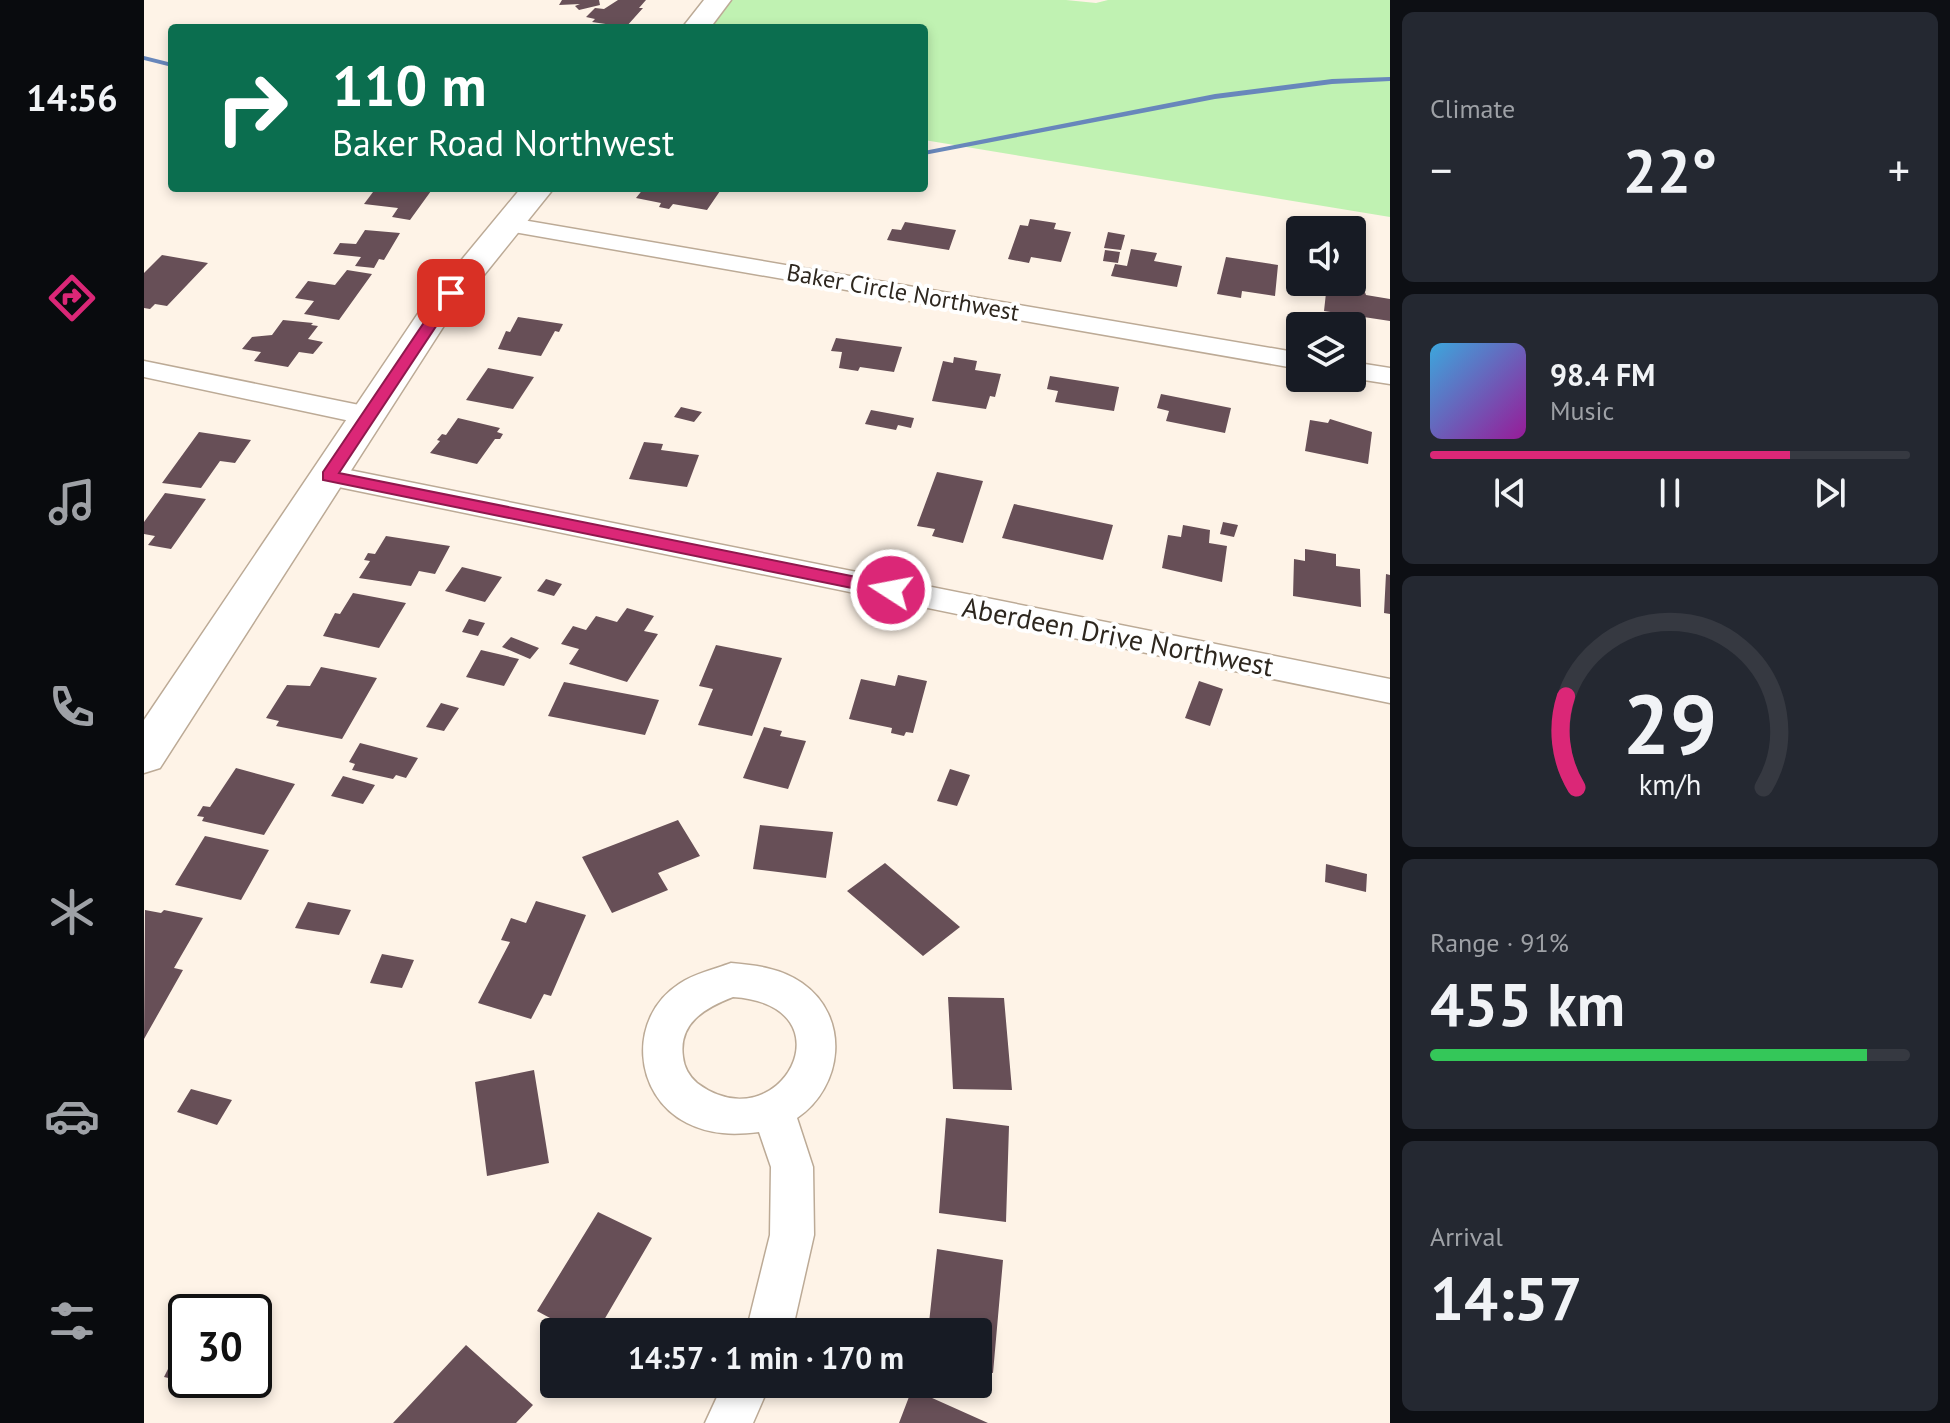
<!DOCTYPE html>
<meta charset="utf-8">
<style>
:root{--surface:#171b24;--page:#242831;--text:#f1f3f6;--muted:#9ea1a6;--line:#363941;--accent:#db2777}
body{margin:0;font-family:"PT Sans",sans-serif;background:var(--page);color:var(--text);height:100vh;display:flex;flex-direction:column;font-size:30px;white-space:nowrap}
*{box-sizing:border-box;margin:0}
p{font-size:26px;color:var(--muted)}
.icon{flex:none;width:44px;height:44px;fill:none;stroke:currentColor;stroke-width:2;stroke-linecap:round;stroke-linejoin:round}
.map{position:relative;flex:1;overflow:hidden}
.sheet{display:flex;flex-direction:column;gap:12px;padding:12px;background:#0d0f14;width:560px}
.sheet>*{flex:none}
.banner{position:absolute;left:24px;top:24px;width:760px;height:168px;border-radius:8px;box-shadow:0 4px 12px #0003;background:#0b6e4f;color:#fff;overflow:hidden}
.controls{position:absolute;left:1142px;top:216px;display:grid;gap:16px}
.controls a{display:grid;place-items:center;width:80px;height:80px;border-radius:8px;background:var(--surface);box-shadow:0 4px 12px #0003;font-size:40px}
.speed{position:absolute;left:24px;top:1294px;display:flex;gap:16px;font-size:40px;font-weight:700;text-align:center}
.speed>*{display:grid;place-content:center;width:104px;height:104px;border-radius:50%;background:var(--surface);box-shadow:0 4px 12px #0003;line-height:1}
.speed .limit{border:4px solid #111;border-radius:12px;background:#fff;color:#111}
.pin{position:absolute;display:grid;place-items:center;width:68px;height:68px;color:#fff;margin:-34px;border-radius:16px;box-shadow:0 4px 12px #0006}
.me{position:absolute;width:88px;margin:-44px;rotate:281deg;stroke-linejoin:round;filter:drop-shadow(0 0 6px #0008)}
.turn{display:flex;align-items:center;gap:28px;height:168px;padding:0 32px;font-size:36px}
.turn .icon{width:104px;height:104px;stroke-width:2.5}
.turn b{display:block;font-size:56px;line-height:68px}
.big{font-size:60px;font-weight:600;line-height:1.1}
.sheet .widget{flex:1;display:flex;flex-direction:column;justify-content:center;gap:12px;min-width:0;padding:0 28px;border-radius:12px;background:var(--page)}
.sheet .dial{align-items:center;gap:0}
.dial svg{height:208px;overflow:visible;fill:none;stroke:var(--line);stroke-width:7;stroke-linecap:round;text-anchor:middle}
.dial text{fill:var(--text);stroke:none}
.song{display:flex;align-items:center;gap:24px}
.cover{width:96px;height:96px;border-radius:12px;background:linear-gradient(135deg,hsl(200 70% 55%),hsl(300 70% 35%))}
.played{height:8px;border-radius:4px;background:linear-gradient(90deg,var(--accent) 75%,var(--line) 75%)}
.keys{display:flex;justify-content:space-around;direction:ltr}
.heat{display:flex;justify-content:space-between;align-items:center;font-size:44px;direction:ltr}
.charge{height:12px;border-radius:6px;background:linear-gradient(90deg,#34c759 91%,var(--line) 0)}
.trip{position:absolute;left:396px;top:1318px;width:452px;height:80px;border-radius:8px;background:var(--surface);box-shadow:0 4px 12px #0003;font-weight:600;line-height:80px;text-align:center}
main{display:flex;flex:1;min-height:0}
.tabs{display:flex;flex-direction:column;width:144px;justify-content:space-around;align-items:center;background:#090b0e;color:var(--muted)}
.tabs .icon{width:56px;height:56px}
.tabs .current{color:var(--accent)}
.tabs b{font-size:36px;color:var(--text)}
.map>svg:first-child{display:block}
</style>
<main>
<nav class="tabs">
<b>14:56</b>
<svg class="icon current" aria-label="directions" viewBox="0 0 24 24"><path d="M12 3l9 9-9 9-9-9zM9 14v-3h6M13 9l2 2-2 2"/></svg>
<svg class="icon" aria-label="music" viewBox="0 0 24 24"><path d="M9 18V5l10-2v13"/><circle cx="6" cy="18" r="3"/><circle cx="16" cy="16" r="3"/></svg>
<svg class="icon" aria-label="phone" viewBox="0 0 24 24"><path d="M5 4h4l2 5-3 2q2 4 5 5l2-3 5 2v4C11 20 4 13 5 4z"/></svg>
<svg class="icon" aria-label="climate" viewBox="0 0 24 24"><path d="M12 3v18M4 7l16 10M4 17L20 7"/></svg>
<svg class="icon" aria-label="car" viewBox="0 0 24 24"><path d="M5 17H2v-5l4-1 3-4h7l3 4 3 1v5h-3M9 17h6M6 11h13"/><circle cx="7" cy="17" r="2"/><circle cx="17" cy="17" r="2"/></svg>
<svg class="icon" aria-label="filters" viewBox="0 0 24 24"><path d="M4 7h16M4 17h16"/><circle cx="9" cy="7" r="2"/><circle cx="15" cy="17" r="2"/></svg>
</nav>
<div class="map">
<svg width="1246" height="1423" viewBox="0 0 1246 1423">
<rect width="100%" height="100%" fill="#fef3e7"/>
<path fill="#c0f2b2" d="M581 0H922L952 3 964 0H1246V217L780 140V28H554Z"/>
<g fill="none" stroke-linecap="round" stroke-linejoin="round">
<path fill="#6887bb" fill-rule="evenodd" d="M0 56 28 63V67L0 60Z
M1246 77V81L1188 84 1071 99 780 155V151L1071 94 1188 79Z"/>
</g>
<path fill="#674f57" d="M418 0H455L456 5 435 10 431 6 436 4 415 5Z
M474 0H502L495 8H499L482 27 448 22 451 19 442 17 451 8 460 9Z
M232 188H263L287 191 266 220 248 217 254 208 220 204Z
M500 188H574L572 190 576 191 563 210 529 204 525 209 515 207 517 203 492 198Z
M886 219 912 223 910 229 927 232 917 262 887 257 885 263 864 259 876 225 884 226Z
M761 222 812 230 805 250 743 240 748 229 757 230Z
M221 230 256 233 240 260 235 259 230 268 211 266 217 257 189 254 196 243 212 244Z
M964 232 981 235 977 250 960 248Z
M987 249 1013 253 1010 261 1038 266 1033 287 967 276 971 264 983 266Z
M961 250 976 252 974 263 959 261Z
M18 255 64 263 23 306 11 304 6 309 0 308V273Z
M1082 257 1134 265 1131 296 1098 291 1097 298 1073 294Z
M203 270 228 274 195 320 160 314 170 301 151 298 164 281 191 285Z
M1207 282 1218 284 1222 295 1246 299V321L1180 311 1183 284 1207 287Z
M374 317 419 324 415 332 411 331 397 356 354 349 362 331 366 332Z
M139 320 169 323 167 325 174 326 164 339 179 342 169 354 155 352 144 367 110 361 117 352 98 349 108 337 128 335Z
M692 338 758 347 750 372 716 367 714 371 695 368 698 352 687 351Z
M810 357 833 361 831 370 857 374 851 397 846 396 842 409 788 401 799 361 809 363Z
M344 368 390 377 369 409 322 400Z
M906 376 975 387 970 411 911 402 914 391 903 389Z
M1017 394 1087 408 1081 433 1022 421 1025 411 1013 408Z
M537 407 558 412 550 422 530 417Z
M727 410 770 418 767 428 754 425 752 430 721 424Z
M314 418 356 428 353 432 359 434 356 439H351L333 464 286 453 296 441 293 440 298 434 302 435Z
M1186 419 1228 432 1224 464 1161 451 1166 420 1184 423Z
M55 432 107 440 91 463 76 461 57 488 18 483Z
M500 442 519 444 517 450 555 455 543 487 485 479Z
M793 472 839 481 819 543 788 536 791 529 773 526Z
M21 493 62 499 27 549 4 545 11 536 0 534V522Z
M870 504 969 525 959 560 858 538Z
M1079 522 1094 525 1090 537 1076 534Z
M1039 525 1066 530 1065 543 1083 546 1078 582 1018 568 1024 535 1037 537Z
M242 536 306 546 291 574 275 571 267 586 215 578 226 561 220 560 224 553 231 554Z
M1161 549 1192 554V566L1216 569 1217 607 1149 596 1150 559 1161 561Z
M318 567 358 577 341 602 301 591Z
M1242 574 1246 575V614L1240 613Z
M402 579 418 584 410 596 393 591Z
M209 593 262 603 235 648 179 636 191 613 196 614Z
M483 608 510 616 500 631 514 634 483 682 425 664 435 649 417 644 429 626 442 630 452 616 473 622Z
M325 619 341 623 334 636 318 632Z
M367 637 395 648 386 659 358 647Z
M572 645 638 658 608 736 554 725 569 689 555 686Z
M337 650 375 659 360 686 322 677Z
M177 667 233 678 198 739 132 726 135 721 122 718 143 685 166 686Z
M754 675 783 681 769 733 762 732 760 736 747 733 748 728 705 719 717 679 751 686Z
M1055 681 1079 689 1066 726 1041 718Z
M420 682 515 700 501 735 404 716Z
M297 703 315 708 300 731 282 727Z
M620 727 638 731 636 736 662 741 644 789 599 778Z
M216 743 274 758 262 778 252 775 249 779 208 770 211 764 205 762Z
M92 768 151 784 120 835 58 821 60 817 53 816 59 806 66 807Z
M806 769 826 775 813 806 793 801Z
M199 776 231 785 219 804 187 796Z
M534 820 556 856 514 873 524 890 468 913 438 857Z
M616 825 689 832 682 878 609 869Z
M61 836 125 850 97 900 31 885Z
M741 863 816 927 779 956 703 891Z
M1182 864 1223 874 1222 892 1181 882Z
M392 901 442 915 407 996 400 994 387 1019 334 1003 366 942 357 940 367 918 382 923Z
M164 902 207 910 195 935 151 928Z
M1 910 17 913 20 910 59 918 30 968 39 970 0 1039Z
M238 954 270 960 258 988 226 983Z
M804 997 860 998 868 1090 809 1089Z
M390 1070 405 1163 343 1176 331 1082Z
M47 1089 88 1100 73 1125 33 1112Z
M802 1118 865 1126 862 1222 795 1213Z
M454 1212 508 1238 453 1332H432L393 1311Z
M793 1249 859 1260 849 1373 834 1371V1332H784Z
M322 1345 389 1405 372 1423H249Z
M32 1353 42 1356V1382L20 1377Z
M768 1389 844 1423H755Z"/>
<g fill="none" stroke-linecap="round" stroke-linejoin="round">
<defs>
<path id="minor" d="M361 217 1156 353V369L352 229 349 224 352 219Z
M0 361 225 407 235 410 239 416 235 422 225 425 0 377Z
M1208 362 1246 368V384L1207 378Z
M185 466 1246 679V703L175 483 170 476 175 469Z
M587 963C611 965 637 968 658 983 707 1017 699 1087 653 1118L669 1167 670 1235 648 1332H602L626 1235 627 1167 615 1132C590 1135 567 1135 543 1123 488 1095 484 1017 535 984 549 974 571 969 587 963ZM589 997C710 1005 636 1145 553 1083 545 1076 540 1067 539 1057 534 1023 561 1008 589 997Z
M579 1384H626L609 1423H561Z"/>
<path id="tertiary" d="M560 0H587L566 28H538Z
M377 188H410L303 321 16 768 0 773V720L277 309Z"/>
</defs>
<use href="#minor" stroke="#bcaa96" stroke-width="3"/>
<use href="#tertiary" stroke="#bcaa96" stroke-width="3"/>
<use href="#minor" fill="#fff" fill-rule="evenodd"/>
<use href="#tertiary" fill="#fff" fill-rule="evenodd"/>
</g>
<path fill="#db2777" stroke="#8e194d" stroke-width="2" d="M307 289 314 293 195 473 747 584 753 586 755 590 753 594 747 596 179 480V472L302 290Z"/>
<g text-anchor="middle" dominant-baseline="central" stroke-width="8" stroke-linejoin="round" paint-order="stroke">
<g font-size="24" fill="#2e271f" stroke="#fff">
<text transform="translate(759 292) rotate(10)">Baker Circle Northwest</text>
</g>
<g font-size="28" fill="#2e271f" stroke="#fff">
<text transform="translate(974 636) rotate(11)">Aberdeen Drive Northwest</text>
</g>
</g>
</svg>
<div class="controls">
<a><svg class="icon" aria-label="sound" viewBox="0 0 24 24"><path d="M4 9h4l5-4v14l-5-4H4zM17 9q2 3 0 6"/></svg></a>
<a><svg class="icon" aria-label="layers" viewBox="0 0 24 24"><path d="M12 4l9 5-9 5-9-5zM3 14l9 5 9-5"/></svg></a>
</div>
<div class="speed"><div class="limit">30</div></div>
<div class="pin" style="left:307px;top:293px;background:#d93025"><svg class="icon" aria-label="arrive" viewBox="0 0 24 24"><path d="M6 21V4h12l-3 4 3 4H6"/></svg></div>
<svg class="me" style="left:747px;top:590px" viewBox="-20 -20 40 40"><circle r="17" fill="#db2777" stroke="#fff" stroke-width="3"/><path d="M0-11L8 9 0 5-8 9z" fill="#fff"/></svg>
<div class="trip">14:57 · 1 min · 170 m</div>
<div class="banner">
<div class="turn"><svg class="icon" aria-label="right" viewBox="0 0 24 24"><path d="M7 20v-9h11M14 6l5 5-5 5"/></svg><div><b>110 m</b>Baker Road Northwest</div></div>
</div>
</div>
<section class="sheet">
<div class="widget"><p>Climate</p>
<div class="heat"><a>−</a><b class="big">22°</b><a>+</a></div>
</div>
<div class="widget">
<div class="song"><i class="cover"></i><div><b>98.4 FM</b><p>Music</p></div></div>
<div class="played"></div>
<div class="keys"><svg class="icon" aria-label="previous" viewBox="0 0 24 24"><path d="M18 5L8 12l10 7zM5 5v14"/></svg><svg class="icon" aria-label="pause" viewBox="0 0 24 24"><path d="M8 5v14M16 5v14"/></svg><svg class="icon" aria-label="next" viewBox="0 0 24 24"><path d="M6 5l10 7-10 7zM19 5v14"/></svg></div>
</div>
<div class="widget dial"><svg viewBox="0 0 100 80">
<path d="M14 69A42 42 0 1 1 86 69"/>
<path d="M14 69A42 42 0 0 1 10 34" stroke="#db2777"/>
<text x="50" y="56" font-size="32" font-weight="700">29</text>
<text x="50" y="72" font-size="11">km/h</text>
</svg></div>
<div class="widget"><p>Range · 91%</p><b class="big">455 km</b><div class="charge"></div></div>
<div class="widget"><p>Arrival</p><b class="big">14:57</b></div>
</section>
</main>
